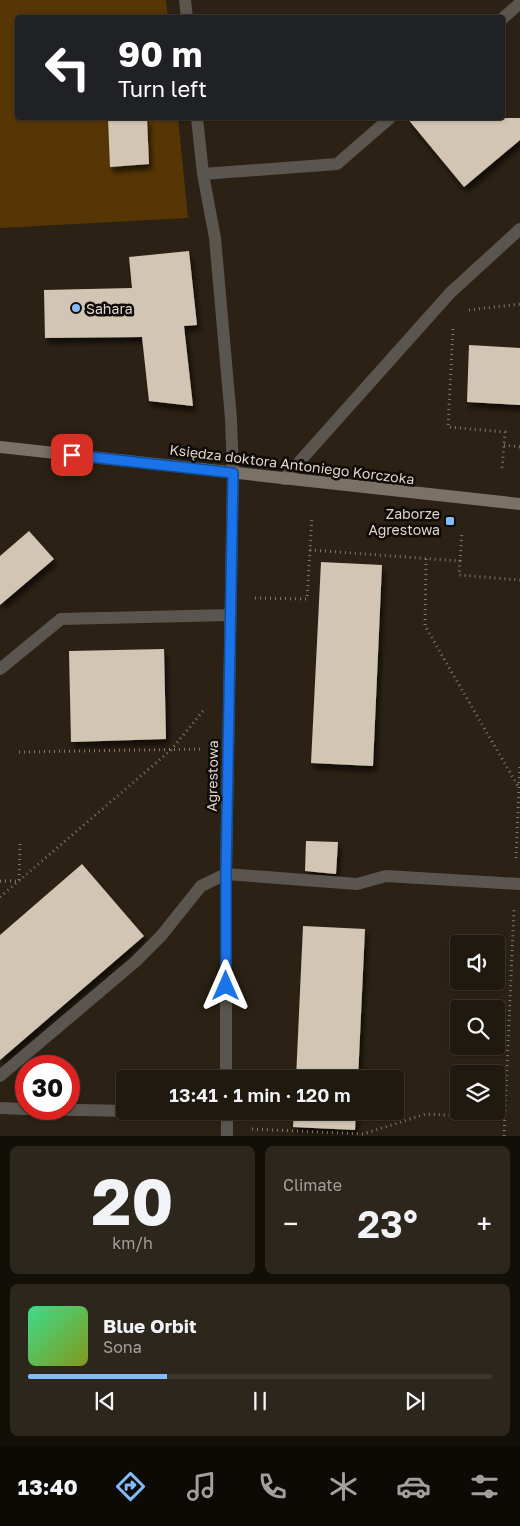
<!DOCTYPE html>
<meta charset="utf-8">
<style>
:root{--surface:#20190f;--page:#2d261d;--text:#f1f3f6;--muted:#a2a09e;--line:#3d382f;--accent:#82bcfa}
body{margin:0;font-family:"Golos Text",sans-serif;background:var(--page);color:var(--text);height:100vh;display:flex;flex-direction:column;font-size:19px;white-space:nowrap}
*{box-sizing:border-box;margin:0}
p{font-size:16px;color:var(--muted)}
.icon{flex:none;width:28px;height:28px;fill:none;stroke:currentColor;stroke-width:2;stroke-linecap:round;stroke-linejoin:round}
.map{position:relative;height:1136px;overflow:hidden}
.panel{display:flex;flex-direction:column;gap:10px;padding:10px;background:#120e08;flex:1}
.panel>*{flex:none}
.top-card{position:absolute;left:15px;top:15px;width:490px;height:105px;border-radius:5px;box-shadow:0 1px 4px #0004,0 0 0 1px var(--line);background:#202124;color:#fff;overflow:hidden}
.tools{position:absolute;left:450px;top:935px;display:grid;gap:10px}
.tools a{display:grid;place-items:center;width:55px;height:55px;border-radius:5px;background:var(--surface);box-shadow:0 1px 4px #0004,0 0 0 1px var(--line);font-size:25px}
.speed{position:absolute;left:15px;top:1055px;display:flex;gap:10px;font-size:25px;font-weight:700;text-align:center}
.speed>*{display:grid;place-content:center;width:65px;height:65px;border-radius:50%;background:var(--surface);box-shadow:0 1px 4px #0004,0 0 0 1px var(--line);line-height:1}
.speed .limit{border:8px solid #d22;background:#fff;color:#111}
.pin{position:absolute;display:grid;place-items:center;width:42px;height:42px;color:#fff;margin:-21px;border-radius:10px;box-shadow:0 2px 8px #0006}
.me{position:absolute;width:55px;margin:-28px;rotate:0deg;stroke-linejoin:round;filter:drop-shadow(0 0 4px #0008)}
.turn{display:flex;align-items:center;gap:18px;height:105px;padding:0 20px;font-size:22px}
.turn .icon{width:65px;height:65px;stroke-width:2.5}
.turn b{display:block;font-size:35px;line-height:42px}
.big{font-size:38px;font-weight:600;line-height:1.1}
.panel .widget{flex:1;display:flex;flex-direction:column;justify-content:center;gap:8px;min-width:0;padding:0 18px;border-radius:8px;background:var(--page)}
.panel .dial{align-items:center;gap:0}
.dial b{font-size:65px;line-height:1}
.song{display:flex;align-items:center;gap:15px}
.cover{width:60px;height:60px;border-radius:8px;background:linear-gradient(135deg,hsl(150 70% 55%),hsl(70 70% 35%))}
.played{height:5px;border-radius:2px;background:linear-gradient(90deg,var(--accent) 30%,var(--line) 30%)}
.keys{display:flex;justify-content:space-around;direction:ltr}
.heat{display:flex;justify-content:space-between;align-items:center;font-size:28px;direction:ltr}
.panel .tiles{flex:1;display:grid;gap:10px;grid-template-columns:1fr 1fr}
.widget:last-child{grid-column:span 2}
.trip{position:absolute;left:116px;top:1070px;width:288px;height:50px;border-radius:5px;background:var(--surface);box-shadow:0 1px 4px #0004,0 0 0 1px var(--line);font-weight:600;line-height:50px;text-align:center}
.tab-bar{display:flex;height:80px;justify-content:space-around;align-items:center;background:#0d0a06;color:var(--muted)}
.tab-bar .icon{width:35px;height:35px}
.tab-bar .active{color:var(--accent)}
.tab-bar b{font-size:22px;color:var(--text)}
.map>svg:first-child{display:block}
</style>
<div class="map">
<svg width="520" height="1136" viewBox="0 0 520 1136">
<defs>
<filter id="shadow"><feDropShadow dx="3" dy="5.5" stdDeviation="2.5" flood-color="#0009"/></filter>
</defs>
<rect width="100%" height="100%" fill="#2b2114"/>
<path fill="#563605" d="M0 0H166L168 17 18 18V118H178L188 218 0 228Z"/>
<path fill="#d3c5b4" filter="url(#shadow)" d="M108 118H147L149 164 110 167Z
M407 118H520V140L464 187Z
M189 251 197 325 184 326 193 406 149 401 142 337 45 338 44 290 132 288 129 257Z
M469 345 520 348V405L467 402Z
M29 531 54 559 0 605V556Z
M321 562 382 565 373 766 311 763Z
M164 649 166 739 71 742 69 651Z
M306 841 338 842 336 874 305 871Z
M82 864 144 936 0 1060V935Z
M303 926 365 929 358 1079H296Z
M294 1111H356L355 1130 293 1127Z"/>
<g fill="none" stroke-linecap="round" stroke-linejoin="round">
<path stroke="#82796f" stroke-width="3" stroke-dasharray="1 4" stroke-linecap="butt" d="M469 310 520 304
M453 329 448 427 505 432 502 469
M504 445 520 447
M310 550 460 561 459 575 520 580
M426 559 425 626 519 788
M460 561 462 532
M255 598 307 599 312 517
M19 752 203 749
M516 858 520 763
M0 881H19L20 842
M0 897 171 750 203 711
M252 1129 363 1134 426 1114 505 1118
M504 1136 514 909"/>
<path stroke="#5b554f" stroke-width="12" d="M185 0 187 18
M502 19 520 3
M197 118 203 174 215 238 231 419 233 473
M203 174 337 164 390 118
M284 479 450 293 520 229
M0 669 61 619 230 615
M0 1076 135 962 161 936 201 886 226 874
M0 1108 26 1109
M34 1109 125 1111
M133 1111 227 1113"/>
<path stroke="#5b554f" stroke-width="12" d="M226 874 357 884 386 876 520 884
M226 1079V874L233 473
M227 1111V1136"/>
<path stroke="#7a7167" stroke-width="12" d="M0 447 520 504"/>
</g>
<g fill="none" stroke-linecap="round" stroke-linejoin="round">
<defs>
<path id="route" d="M72 455 233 473 226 874V986"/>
</defs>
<use href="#route" stroke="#114b97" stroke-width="12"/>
<use href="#route" stroke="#1a73e8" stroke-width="9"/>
</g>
<g fill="#82bcfa" stroke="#100b06" stroke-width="2">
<circle cx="76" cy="308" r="5"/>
<rect x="445" y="516" width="10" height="10" rx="2.5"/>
</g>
<g text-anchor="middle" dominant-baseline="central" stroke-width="5" stroke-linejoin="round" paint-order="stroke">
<g font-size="14" fill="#dfd7cf" stroke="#100b06" text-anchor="start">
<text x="86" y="308">Sahara</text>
<text x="440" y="513" text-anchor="end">Zaborze<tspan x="440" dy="16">Agrestowa</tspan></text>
</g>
<g font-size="14" fill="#dfd7cf" stroke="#100b06">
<text transform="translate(292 464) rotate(7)">Księdza doktora Antoniego Korczoka</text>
<text transform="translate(212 776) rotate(-89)">Agrestowa</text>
</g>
</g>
</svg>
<div class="tools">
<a><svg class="icon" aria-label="sound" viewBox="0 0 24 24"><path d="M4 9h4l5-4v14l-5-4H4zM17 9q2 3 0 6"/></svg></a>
<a><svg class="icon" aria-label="search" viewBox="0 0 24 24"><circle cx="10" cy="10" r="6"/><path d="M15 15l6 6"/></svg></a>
<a><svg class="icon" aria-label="layers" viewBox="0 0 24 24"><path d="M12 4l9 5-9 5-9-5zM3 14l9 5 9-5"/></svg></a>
</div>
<div class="speed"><div class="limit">30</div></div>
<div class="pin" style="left:72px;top:455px;background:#d93025"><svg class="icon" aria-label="arrive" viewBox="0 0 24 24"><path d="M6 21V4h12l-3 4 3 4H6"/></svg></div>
<svg class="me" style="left:226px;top:986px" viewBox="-20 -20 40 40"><path d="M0-17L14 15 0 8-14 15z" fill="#1a73e8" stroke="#fff" stroke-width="4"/></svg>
<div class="trip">13:41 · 1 min · 120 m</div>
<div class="top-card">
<div class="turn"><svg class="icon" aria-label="left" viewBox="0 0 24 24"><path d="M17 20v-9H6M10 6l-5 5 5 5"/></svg><div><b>90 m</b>Turn left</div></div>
</div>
</div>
<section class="panel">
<div class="tiles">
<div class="widget dial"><b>20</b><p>km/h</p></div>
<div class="widget"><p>Climate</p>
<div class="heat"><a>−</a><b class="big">23°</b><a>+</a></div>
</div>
<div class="widget">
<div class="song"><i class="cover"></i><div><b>Blue Orbit</b><p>Sona</p></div></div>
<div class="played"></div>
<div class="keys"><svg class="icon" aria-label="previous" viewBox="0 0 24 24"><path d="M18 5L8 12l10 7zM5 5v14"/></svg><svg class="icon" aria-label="pause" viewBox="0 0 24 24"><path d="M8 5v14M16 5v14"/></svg><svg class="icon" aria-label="next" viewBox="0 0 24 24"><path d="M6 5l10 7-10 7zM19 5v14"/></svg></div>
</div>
</div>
</section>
<nav class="tab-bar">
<b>13:40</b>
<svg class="icon active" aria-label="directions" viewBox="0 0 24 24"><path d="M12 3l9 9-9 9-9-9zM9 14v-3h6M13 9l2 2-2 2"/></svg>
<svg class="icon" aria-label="music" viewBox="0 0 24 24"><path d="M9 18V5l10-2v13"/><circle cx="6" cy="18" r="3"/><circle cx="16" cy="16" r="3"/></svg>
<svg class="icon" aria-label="phone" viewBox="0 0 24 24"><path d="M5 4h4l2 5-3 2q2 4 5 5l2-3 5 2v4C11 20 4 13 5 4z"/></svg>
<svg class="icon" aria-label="climate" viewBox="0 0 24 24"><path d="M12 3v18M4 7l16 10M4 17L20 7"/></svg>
<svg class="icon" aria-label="car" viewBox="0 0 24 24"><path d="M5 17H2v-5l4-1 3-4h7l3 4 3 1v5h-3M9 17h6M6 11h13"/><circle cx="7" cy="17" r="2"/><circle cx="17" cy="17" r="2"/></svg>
<svg class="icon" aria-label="filters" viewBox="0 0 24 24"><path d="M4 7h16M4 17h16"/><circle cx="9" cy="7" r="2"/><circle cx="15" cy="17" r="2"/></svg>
</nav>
